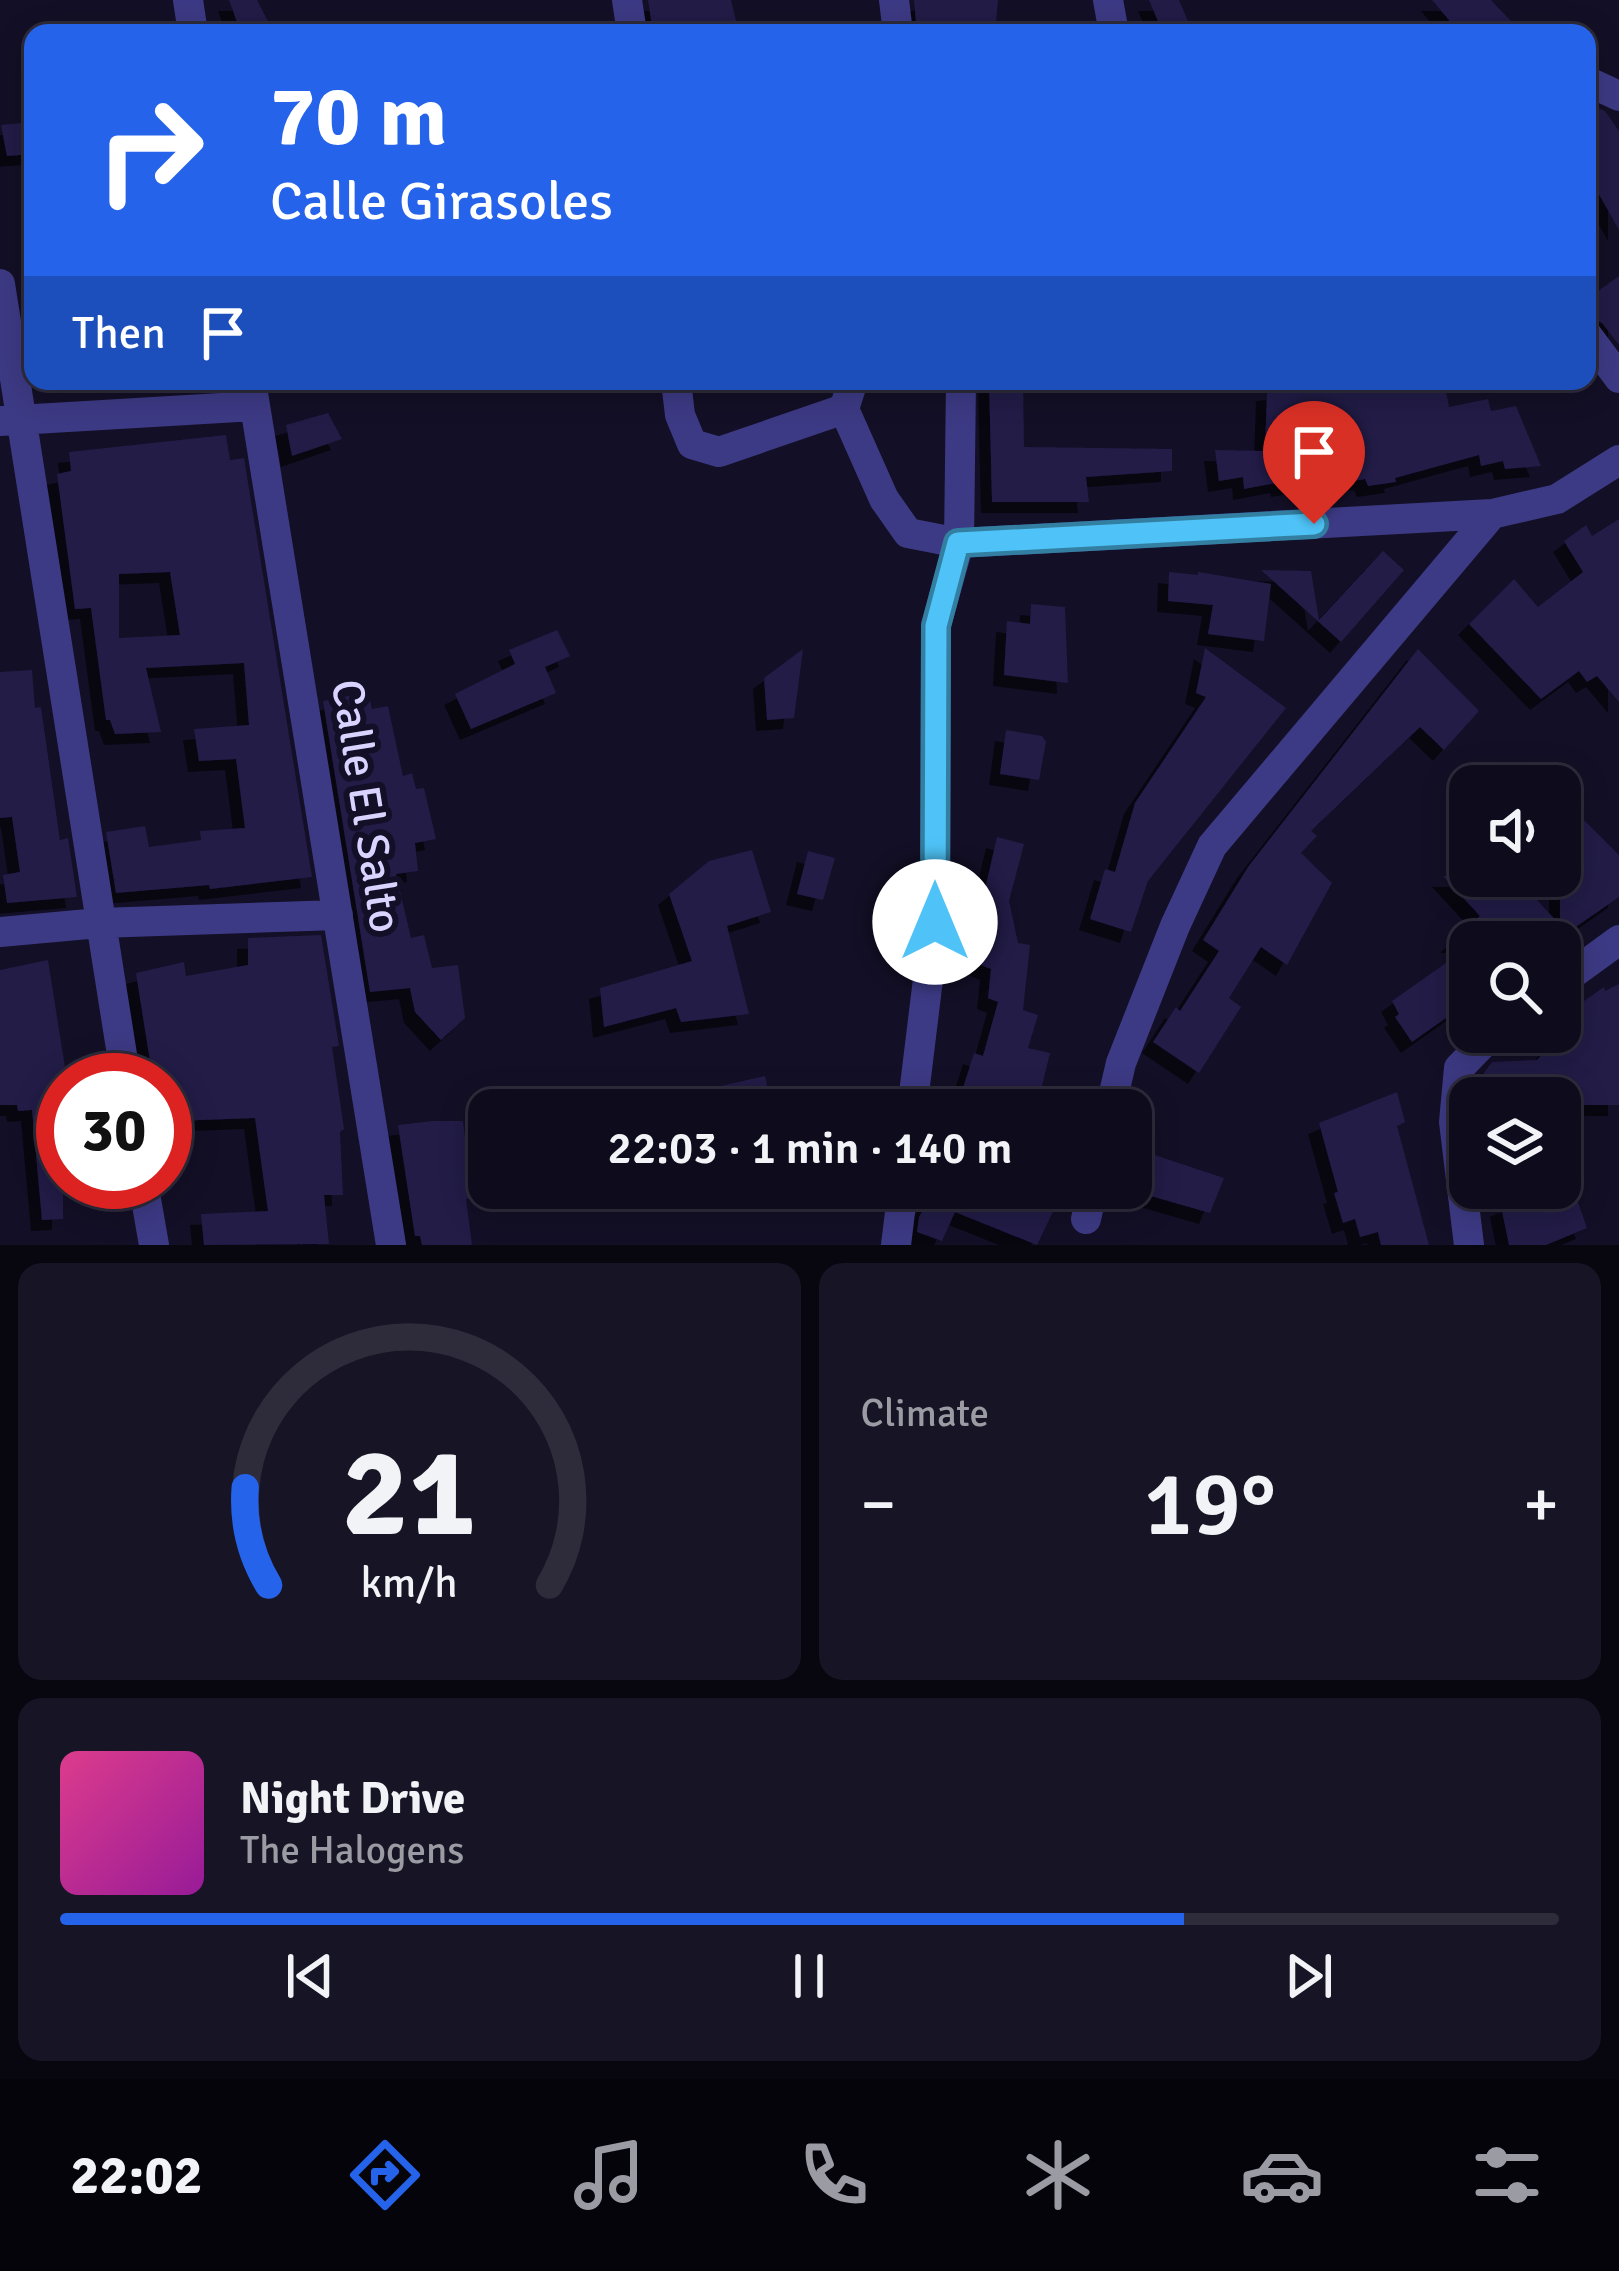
<!DOCTYPE html>
<meta charset="utf-8">
<style>
:root{--surface:#0e0b1c;--page:#171425;--text:#f1f3f6;--muted:#9b9ba3;--line:#2e2b3b;--accent:#2563eb}
body{margin:0;font-family:Signika,sans-serif;background:var(--page);color:var(--text);height:100vh;display:flex;flex-direction:column;font-size:45px;white-space:nowrap}
*{box-sizing:border-box;margin:0}
p{font-size:39px;color:var(--muted)}
.icon{flex:none;width:66px;height:66px;fill:none;stroke:currentColor;stroke-width:2;stroke-linecap:round;stroke-linejoin:round}
.map{position:relative;height:1245px;overflow:hidden}
.details{display:flex;flex-direction:column;gap:18px;padding:18px;background:#08060f;flex:1}
.details>*{flex:none}
.top-card{position:absolute;left:24px;top:24px;width:1572px;height:366px;border-radius:24px;box-shadow:0 6px 30px #0003,0 0 0 3px var(--line);background:#2563eb;color:#fff;overflow:hidden}
.tools{position:absolute;left:1449px;top:765px;display:grid;gap:24px}
.tools a{display:grid;place-items:center;width:132px;height:132px;border-radius:24px;background:var(--surface);box-shadow:0 6px 30px #0003,0 0 0 3px var(--line);font-size:60px}
.speed{position:absolute;left:36px;top:1053px;display:flex;gap:24px;font-size:60px;font-weight:700;text-align:center}
.speed>*{display:grid;place-content:center;width:156px;height:156px;border-radius:50%;background:var(--surface);box-shadow:0 6px 30px #0003,0 0 0 3px var(--line);line-height:1}
.speed .limit{border:18px solid #d22;background:#fff;color:#111}
.pin{position:absolute;display:grid;place-items:center;width:102px;height:102px;color:#fff;margin:-123px -51px;border-radius:50% 50% 50% 0;rotate:-45deg;box-shadow:0 0 12px #0007}
.pin .icon{rotate:45deg}
.me{position:absolute;width:132px;margin:-66px;rotate:0deg;stroke-linejoin:round;filter:drop-shadow(0 0 9px #0008)}
.turn{display:flex;align-items:center;gap:42px;height:252px;padding:0 48px;font-size:54px}
.turn .icon{width:156px;height:156px;stroke-width:2.5}
.turn b{display:block;font-size:84px;line-height:102px}
.then{display:flex;align-items:center;height:114px;padding:0 48px;background:#0003;gap:24px;font-size:45px}
.big{font-size:90px;font-weight:600;line-height:1.1}
.details .widget{flex:1;display:flex;flex-direction:column;justify-content:center;gap:18px;min-width:0;padding:0 42px;border-radius:24px;background:var(--page)}
.details .dial{align-items:center;gap:0}
.dial svg{height:312px;overflow:visible;fill:none;stroke:var(--line);stroke-width:7;stroke-linecap:round;text-anchor:middle}
.dial text{fill:var(--text);stroke:none}
.song{display:flex;align-items:center;gap:36px}
.cover{width:144px;height:144px;border-radius:18px;background:linear-gradient(135deg,hsl(330 70% 55%),hsl(300 70% 35%))}
.played{height:12px;border-radius:6px;background:linear-gradient(90deg,var(--accent) 75%,var(--line) 75%)}
.keys{display:flex;justify-content:space-around;direction:ltr}
.heat{display:flex;justify-content:space-between;align-items:center;font-size:66px;direction:ltr}
.details .tiles{flex:1;display:grid;gap:18px;grid-template-columns:1fr 1fr}
.widget:last-child{grid-column:span 2}
.trip{position:absolute;left:468px;top:1089px;width:684px;height:120px;border-radius:24px;background:var(--surface);box-shadow:0 6px 30px #0003,0 0 0 3px var(--line);font-weight:600;line-height:120px;text-align:center}
.tab-bar{display:flex;height:192px;justify-content:space-around;align-items:center;background:#06040b;color:var(--muted)}
.tab-bar .icon{width:84px;height:84px}
.tab-bar .on{color:var(--accent)}
.tab-bar b{font-size:54px;color:var(--text)}
.map>svg:first-child{display:block}
</style>
<div class="map">
<svg width="1619" height="1245" viewBox="0 0 1619 1245">
<defs>
<filter id="shadow"><feDropShadow dx="-11" dy="11" stdDeviation="0" flood-color="#0009"/></filter>
</defs>
<rect width="100%" height="100%" fill="#130f26"/>
<path fill="#241b47" fill-rule="evenodd" filter="url(#shadow)" d="M229 0H257L274 33H241Z
M648 0H731L739 33H653Z
M914 0H998L995 33H932V25L916 22Z
M1149 0H1179L1193 33H1163Z
M1432 0H1491L1522 33H1460Z
M1587 103 1605 111 1619 131V230L1587 173Z
M33 122V154L7 156 1 125Z
M1619 276V345L1602 323 1587 316V299Z
M989 381H1023L1024 447 1172 449V471L1086 477 1089 502H992Z
M1358 381H1444L1449 407 1488 399 1491 411 1516 406 1541 466 1505 469 1503 461 1481 466 1479 455 1395 478 1396 482 1368 486 1365 479 1319 487 1318 480 1282 486 1281 482 1244 489 1243 477 1219 481 1215 450 1265 451 1267 390Z
M328 413 342 439 292 456 286 425Z
M226 435 230 460 244 458 312 877 210 889 209 885 116 893 106 832 145 826 149 847 201 840 200 831 245 828 236 759 199 761 194 729 249 725 244 663 146 668 161 732 115 734 110 720H106L91 608 75 609 57 474 71 471 69 452ZM170 572 180 635 119 638V574Z
M1619 519V702L1597 676 1587 682 1579 671 1541 699 1469 624 1514 579 1538 607 1583 572 1564 541 1586 525 1592 536Z
M1383 551 1404 570 1341 642 1261 570 1311 571 1319 620Z
M1169 572 1198 575V572L1271 584 1264 641 1208 634 1213 605 1168 601Z
M1031 604 1065 607 1068 683 1004 675 1007 621 1030 624Z
M557 630 570 656 545 667 556 693 471 729 455 694 515 664 509 650Z
M1205 648 1286 708 1148 881 1131 932 1090 919 1105 869 1115 872 1135 803 1206 697 1196 693Z
M803 649 794 718 767 720 764 678Z
M1418 649 1479 711 1444 750 1420 727 1311 831 1317 836 1301 853 1332 883 1287 965 1261 947 1229 998 1241 1007 1199 1073 1153 1042 1176 1007 1180 1011 1219 951 1203 940 1248 867Z
M32 670 35 708 41 707 60 840 68 838 77 897 7 903 3 875 20 872 12 817 0 818V672Z
M368 692 372 709 388 706 403 776 412 773 416 789 424 788 436 839 415 843 418 871 396 874 411 938 424 935 432 968 458 965 465 1018 441 1040 415 1012 410 988 370 992 323 701Z
M1006 730 1042 736 1046 742 1039 780 1000 774Z
M1585 821 1619 855V897L1567 933 1576 942H1451L1480 916 1443 876H1515L1560 925V840Z
M997 837 1024 844 1009 901 1018 943 1030 945 1023 1010 1038 1015 1028 1048 1050 1053 1036 1110H956L974 1053 983 1056 998 1002 988 998 991 969 981 965 985 936 975 933Z
M752 850 771 912 727 926 749 1014 681 1022 676 1008 604 1027 600 988 692 961 669 894 709 861Z
M808 851 835 858 823 900 797 894Z
M321 935 339 1046 332 1047 344 1129 340 1132 343 1195H324L329 1244 204 1245 201 1214 268 1211 255 1118 175 1121 170 1089H165V1080H153L136 973 184 962 186 976 248 965V938Z
M1470 946V1001L1412 1042 1395 1017 1399 1014 1392 1001Z
M48 960 67 1080H63V1219L42 1220 32 1110 18 1111 17 1105H0V970Z
M1619 984V1105H1560V1089L1477 1082 1492 1062 1537 1060 1560 1032V1018L1604 987 1605 991Z
M765 1076 771 1103 742 1110H669L668 1098Z
M1397 1092 1405 1122 1397 1126 1429 1245H1381L1378 1232 1360 1237 1355 1219 1343 1223 1334 1193 1338 1192 1319 1123Z
M433 1121H463L472 1198 466 1199 472 1245H422L420 1236H415L398 1125Z
M1146 1152 1224 1178 1210 1213 1130 1190Z
M1569 1177 1587 1228 1546 1245H1509L1501 1206 1543 1188H1560V1181Z
M922 1188H1037L1059 1199 1037 1245 955 1212 942 1241 917 1232 919 1217 928 1201 921 1198Z"/>
<g fill="none" stroke-linecap="round" stroke-linejoin="round">
<path stroke="#3d3a85" stroke-width="30" d="M188 0 193 33
M627 0 632 33
M894 0 898 33
M1108 0 1114 33
M1591 83 1619 96
M0 284 126 1080
M1587 335 1619 378
M251 381 391 1245
M676 381 680 415 692 444 719 452 844 409
M853 381 844 409 884 499 908 533 959 543 1492 514 1557 499 1619 460
M0 421 255 406
M0 932 99 923 338 915
M1560 983 1619 940
M912 1110 935 922 936 625 959 543 961 381
M1110 1110 1121 1063 1175 926 1212 846 1492 514
M143 1182 154 1245
M1086 1219 1093 1188
M896 1245 903 1188
M1469 1245 1454 1122 1459 1068 1494 1032"/>
</g>
<g fill="none" stroke-linecap="round" stroke-linejoin="round">
<defs>
<path id="route" d="M935 922 936 626 958 543 1314 524"/>
</defs>
<use href="#route" stroke="#337fa1" stroke-width="30"/>
<use href="#route" stroke="#4fc3f7" stroke-width="21"/>
</g>
<g text-anchor="middle" dominant-baseline="central" stroke-width="12" stroke-linejoin="round" paint-order="stroke">
<g font-size="45" fill="#d9d4ff" stroke="#130f26">
<text transform="translate(366 806) rotate(81)">Calle El Salto</text>
</g>
</g>
</svg>
<div class="tools">
<a><svg class="icon" aria-label="sound" viewBox="0 0 24 24"><path d="M4 9h4l5-4v14l-5-4H4zM17 9q2 3 0 6"/></svg></a>
<a><svg class="icon" aria-label="search" viewBox="0 0 24 24"><circle cx="10" cy="10" r="6"/><path d="M15 15l6 6"/></svg></a>
<a><svg class="icon" aria-label="layers" viewBox="0 0 24 24"><path d="M12 4l9 5-9 5-9-5zM3 14l9 5 9-5"/></svg></a>
</div>
<div class="speed"><div class="limit">30</div></div>
<div class="pin" style="left:1314px;top:524px;background:#d93025"><svg class="icon" aria-label="arrive" viewBox="0 0 24 24"><path d="M6 21V4h12l-3 4 3 4H6"/></svg></div>
<svg class="me" style="left:935px;top:922px" viewBox="-20 -20 40 40"><circle r="19" fill="#fff"/><path d="M0-13L10 11 0 6-10 11z" fill="#4fc3f7"/></svg>
<div class="trip">22:03 · 1 min · 140 m</div>
<div class="top-card">
<div class="turn"><svg class="icon" aria-label="right" viewBox="0 0 24 24"><path d="M7 20v-9h11M14 6l5 5-5 5"/></svg><div><b>70 m</b>Calle Girasoles</div></div>
<div class="then">Then<svg class="icon" aria-label="arrive" viewBox="0 0 24 24"><path d="M6 21V4h12l-3 4 3 4H6"/></svg></div>
</div>
</div>
<section class="details">
<div class="tiles">
<div class="widget dial"><svg viewBox="0 0 100 80">
<path d="M14 69A42 42 0 1 1 86 69"/>
<path d="M14 69A42 42 0 0 1 8 44" stroke="#2563eb"/>
<text x="50" y="56" font-size="32" font-weight="700">21</text>
<text x="50" y="72" font-size="11">km/h</text>
</svg></div>
<div class="widget"><p>Climate</p>
<div class="heat"><a>−</a><b class="big">19°</b><a>+</a></div>
</div>
<div class="widget">
<div class="song"><i class="cover"></i><div><b>Night Drive</b><p>The Halogens</p></div></div>
<div class="played"></div>
<div class="keys"><svg class="icon" aria-label="previous" viewBox="0 0 24 24"><path d="M18 5L8 12l10 7zM5 5v14"/></svg><svg class="icon" aria-label="pause" viewBox="0 0 24 24"><path d="M8 5v14M16 5v14"/></svg><svg class="icon" aria-label="next" viewBox="0 0 24 24"><path d="M6 5l10 7-10 7zM19 5v14"/></svg></div>
</div>
</div>
</section>
<nav class="tab-bar">
<b>22:02</b>
<svg class="icon on" aria-label="directions" viewBox="0 0 24 24"><path d="M12 3l9 9-9 9-9-9zM9 14v-3h6M13 9l2 2-2 2"/></svg>
<svg class="icon" aria-label="music" viewBox="0 0 24 24"><path d="M9 18V5l10-2v13"/><circle cx="6" cy="18" r="3"/><circle cx="16" cy="16" r="3"/></svg>
<svg class="icon" aria-label="phone" viewBox="0 0 24 24"><path d="M5 4h4l2 5-3 2q2 4 5 5l2-3 5 2v4C11 20 4 13 5 4z"/></svg>
<svg class="icon" aria-label="climate" viewBox="0 0 24 24"><path d="M12 3v18M4 7l16 10M4 17L20 7"/></svg>
<svg class="icon" aria-label="car" viewBox="0 0 24 24"><path d="M5 17H2v-5l4-1 3-4h7l3 4 3 1v5h-3M9 17h6M6 11h13"/><circle cx="7" cy="17" r="2"/><circle cx="17" cy="17" r="2"/></svg>
<svg class="icon" aria-label="filters" viewBox="0 0 24 24"><path d="M4 7h16M4 17h16"/><circle cx="9" cy="7" r="2"/><circle cx="15" cy="17" r="2"/></svg>
</nav>
